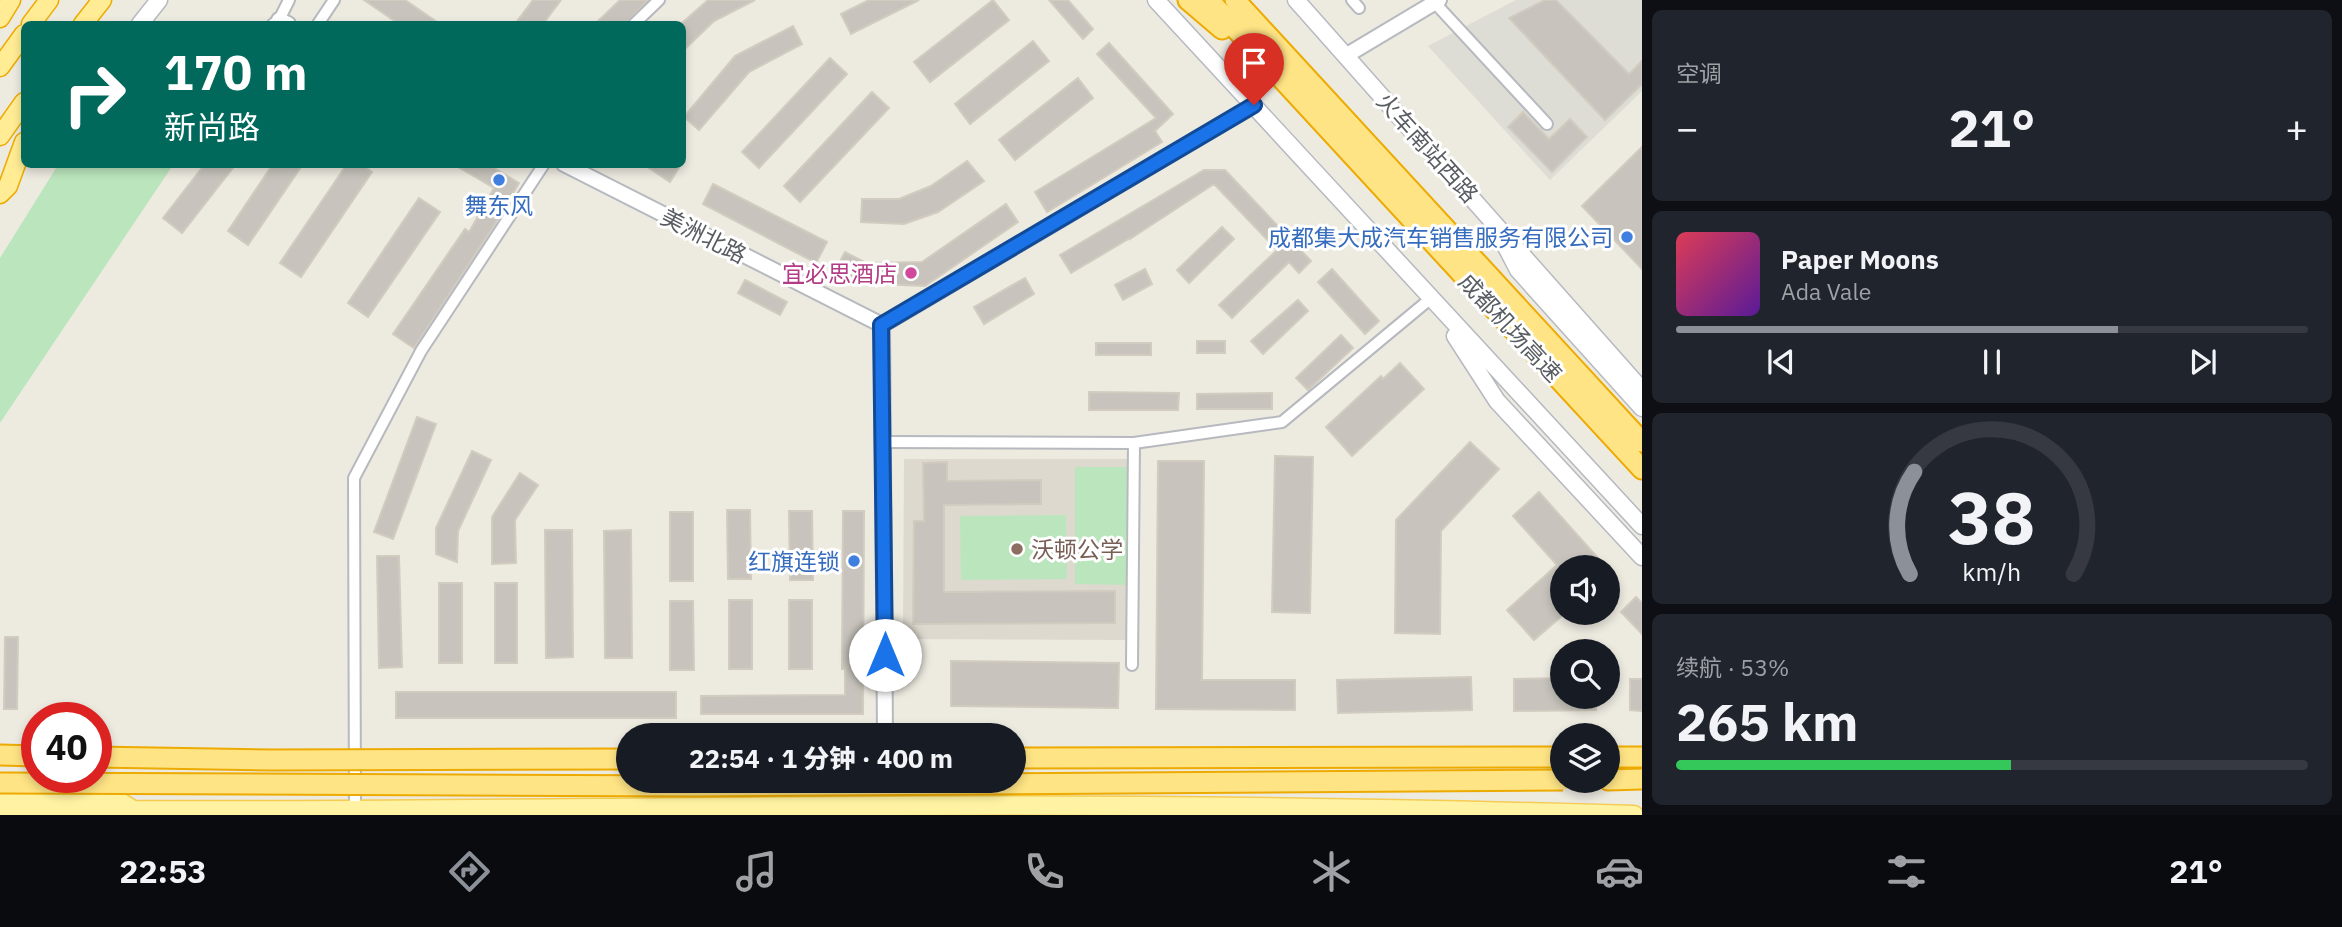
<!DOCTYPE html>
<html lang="zh">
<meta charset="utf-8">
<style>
:root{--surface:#171b24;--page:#20242c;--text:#f1f3f6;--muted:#9ea1a6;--line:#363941;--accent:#8c9099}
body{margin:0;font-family:"IBM Plex Sans","Noto Sans SC",sans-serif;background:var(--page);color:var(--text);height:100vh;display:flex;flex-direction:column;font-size:26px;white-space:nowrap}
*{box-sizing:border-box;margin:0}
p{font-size:23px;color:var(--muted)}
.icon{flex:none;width:38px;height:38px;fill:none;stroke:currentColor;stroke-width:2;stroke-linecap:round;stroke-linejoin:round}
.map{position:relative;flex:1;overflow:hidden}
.details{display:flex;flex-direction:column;gap:10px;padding:10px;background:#0d0f14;width:700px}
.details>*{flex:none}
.guide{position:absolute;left:21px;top:21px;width:665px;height:147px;border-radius:10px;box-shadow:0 4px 10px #0003;background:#00695c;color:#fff;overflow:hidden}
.controls{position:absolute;left:1550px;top:555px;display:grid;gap:14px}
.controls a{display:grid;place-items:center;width:70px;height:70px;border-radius:50%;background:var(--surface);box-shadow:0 4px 10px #0003;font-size:35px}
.speed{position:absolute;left:21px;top:702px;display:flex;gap:14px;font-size:35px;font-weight:700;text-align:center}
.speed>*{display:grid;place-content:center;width:91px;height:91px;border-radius:50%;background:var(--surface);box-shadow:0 4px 10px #0003;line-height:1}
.speed .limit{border:10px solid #d22;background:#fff;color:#111}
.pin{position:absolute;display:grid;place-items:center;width:60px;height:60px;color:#fff;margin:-72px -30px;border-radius:50% 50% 50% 0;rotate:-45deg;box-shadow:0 0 7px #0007}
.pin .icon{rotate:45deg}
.me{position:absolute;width:77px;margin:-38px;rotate:0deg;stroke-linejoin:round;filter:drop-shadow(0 0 5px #0008)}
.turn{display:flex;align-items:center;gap:24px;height:147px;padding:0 28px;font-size:32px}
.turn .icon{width:91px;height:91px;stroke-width:2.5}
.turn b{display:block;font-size:49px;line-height:60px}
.big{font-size:52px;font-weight:800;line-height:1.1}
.details .card{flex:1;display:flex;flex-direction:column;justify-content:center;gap:10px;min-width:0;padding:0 24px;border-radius:10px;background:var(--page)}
.details .dial{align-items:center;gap:0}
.dial svg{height:182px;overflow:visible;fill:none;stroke:var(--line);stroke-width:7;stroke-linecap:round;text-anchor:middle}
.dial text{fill:var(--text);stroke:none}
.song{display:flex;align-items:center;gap:21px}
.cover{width:84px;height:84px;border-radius:10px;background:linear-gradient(135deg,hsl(350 70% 55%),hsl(270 70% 35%))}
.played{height:7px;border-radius:4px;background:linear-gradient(90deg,var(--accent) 70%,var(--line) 70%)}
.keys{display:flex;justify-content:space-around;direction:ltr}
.heat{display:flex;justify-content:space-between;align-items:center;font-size:38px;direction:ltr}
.charge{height:10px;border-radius:5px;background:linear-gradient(90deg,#34c759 53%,var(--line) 0)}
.trip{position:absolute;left:616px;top:723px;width:410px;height:70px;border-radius:35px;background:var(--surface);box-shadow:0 4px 10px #0003;font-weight:800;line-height:70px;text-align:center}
.menu{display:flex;height:112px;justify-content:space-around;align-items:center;background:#090b0e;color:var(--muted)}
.menu .icon{width:49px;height:49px}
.menu .current{color:var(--accent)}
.menu b{font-size:32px;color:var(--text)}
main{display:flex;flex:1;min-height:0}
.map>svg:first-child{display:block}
</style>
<main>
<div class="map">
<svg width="1642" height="815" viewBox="0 0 1642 815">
<rect width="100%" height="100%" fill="#edeae0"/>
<path fill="#dddcd5" d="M1516 0H1642V91L1550 180 1428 46Z"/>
<path fill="#ddd9cf" d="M904 459H1131V640L903 639Z"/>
<path fill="#bbe6bd" d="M58 165H173L0 423V258Z
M1075 467H1127L1126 585 1075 584Z
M1066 515 1067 579 961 580 960 516Z"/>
<path fill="#c8c4bd" stroke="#d1ccbf" stroke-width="2" d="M364 0H405L440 24H399Z
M533 0H561L543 24H515Z
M620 0H648L625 24H595Z
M708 0H755L714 21 682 52V23Z
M869 0H919L851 34 841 14Z
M993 0 1009 20 930 82 914 62Z
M1049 0H1068L1093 29 1083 39Z
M1545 0H1556L1629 74 1642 61V84L1605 120 1509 18Z
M793 26 802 44 749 72 699 130 684 117 735 56Z
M1033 41 1049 61 970 124 955 104Z
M1109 43 1173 114 1155 131 1162 142 1047 212 1035 192 1156 118 1097 54Z
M830 58 847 74 759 168 742 152Z
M1078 78 1093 98 1015 160 999 140Z
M872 92 889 108 800 202 784 186Z
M1523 112 1549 139 1570 119 1587 137 1552 172 1508 127Z
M1642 147V269L1582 206Z
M967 161 984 181 938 212 904 224 861 222 862 199H899L931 186Z
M205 164H236L182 233 163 218Z
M273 164H303L248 245 228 231Z
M347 164H361L372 172 301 277 280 263Z
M453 164H487L519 183 495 224 414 348 393 334 465 229 469 232 494 188Z
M643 164H681L670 182Z
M1204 170H1225L1311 261 1299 273 1289 262 1232 318 1219 305 1277 250 1214 184 1130 239V238L1071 273 1060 255Z
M713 184 827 242 816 263 703 204Z
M419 198 440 212 368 317 348 303Z
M1006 204 1018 222 925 286 857 283 835 271 845 252 866 263 922 262Z
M1222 227 1234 239 1189 283 1177 270Z
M1145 269 1152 284 1123 300 1115 285Z
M1332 269 1379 321 1365 334 1318 282Z
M1025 278 1034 294 984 324 974 307Z
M745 280 787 302 780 315 738 293Z
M1298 300 1308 311 1263 354 1251 341Z
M1341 335 1353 348 1308 390 1296 378Z
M1197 341H1225V353H1197Z
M1096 343H1151V355H1096Z
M1400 363 1424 389 1352 456 1326 427 1381 376 1383 379Z
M1089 392 1179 393 1178 410H1089Z
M1272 393V409H1197V394Z
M417 417 436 424 393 539 374 532Z
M1470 442 1499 469 1441 531 1440 634 1395 633 1396 520Z
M472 451 491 460 458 531 457 562 436 554V528Z
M1275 456 1313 457 1310 613 1272 612Z
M1158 461H1204L1202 680H1295V710L1156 709Z
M947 462V481L1041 480V504L944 505V592L1115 591V623L913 624 914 521H924L923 463Z
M520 473 538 485 515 520 516 563 492 564V517Z
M1539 492 1606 567H1563V615L1534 640 1507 610 1557 565 1513 516Z
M727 510H750L751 579H728Z
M789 511H812L813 580H790Z
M843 511H864L863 714H701V696L845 695V669H842Z
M670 512H693V581H670Z
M545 530H572L573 657 546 658Z
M631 530 632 658H605L604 531Z
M377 556H399L402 667 379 668Z
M439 583H462V663H439Z
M495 583H517V663H495Z
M1636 597 1642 603V634L1621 612Z
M729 600H752V669H729Z
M789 600H812V669H789Z
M670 601H693L694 670H670Z
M5 637H18L17 709H4Z
M951 661 1119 663 1118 708 951 706Z
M1471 677 1472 710 1338 713 1337 680Z
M1563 678V696H1596V710L1514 711V679Z
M1630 679H1642V711L1630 710Z
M396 692H676V718H396Z"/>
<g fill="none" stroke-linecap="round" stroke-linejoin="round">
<defs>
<path id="minor" d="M1352 0 1359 8
M1434 2 1547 124
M273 24 279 20 289 0
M318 24 334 0
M634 24 659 0
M884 442 1134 443 1282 422 1430 299
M1132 665 1134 443
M355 811 354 478 421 351 544 164"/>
<path id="tertiary" d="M279 20 288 24
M1347 55 1439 0
M564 164 882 325
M882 325 1254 105
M882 325 885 735"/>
<path id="secondary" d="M1156 0 1642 526
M1296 0 1642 390
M140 24 159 0
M1504 243 1518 270 1642 408
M1455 336 1497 401 1642 557"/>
<path id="primary" d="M0 796 114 798 133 810
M0 809C296 813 591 807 887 806 1136 804 1385 808 1634 815"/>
<path id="trunk" d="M0 18 11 0
M31 24 49 0
M83 24 102 0
M0 67 24 34
M0 136 24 102
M0 194 8 186 24 142"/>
<path id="motorway" d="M1188 0 1222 29
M1209 0 1642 469
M1235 0 1642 442
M0 755 37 756
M1608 757H1642
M1013 758 1563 757
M1608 780 1642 779"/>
</defs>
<use href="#minor" stroke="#b6b9be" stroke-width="14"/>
<use href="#tertiary" stroke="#b6b9be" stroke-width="18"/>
<use href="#secondary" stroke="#b6bac0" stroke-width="19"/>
<use href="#primary" stroke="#f5cc51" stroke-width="21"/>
<use href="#trunk" stroke="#edaa00" stroke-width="21"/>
<use href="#motorway" stroke="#edaa00" stroke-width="23"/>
<use href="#minor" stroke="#fff" stroke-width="10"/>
<use href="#tertiary" stroke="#fff" stroke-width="14"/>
<use href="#secondary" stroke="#fff" stroke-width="16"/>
<use href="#primary" stroke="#fff3a3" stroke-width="18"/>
<use href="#trunk" stroke="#ffec94" stroke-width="18"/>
<use href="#motorway" stroke="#ffe485" stroke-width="19"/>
<defs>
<path id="motorway-bridge" d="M96 757 271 760 628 759
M0 783 693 786 1563 780"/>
</defs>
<use href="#motorway-bridge" stroke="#edaa00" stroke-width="23" stroke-linecap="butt"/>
<use href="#motorway-bridge" stroke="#ffe485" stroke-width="19"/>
</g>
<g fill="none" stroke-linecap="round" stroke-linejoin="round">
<defs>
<path id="route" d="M885 655 881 325 1254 105"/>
</defs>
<use href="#route" stroke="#114b97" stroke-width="18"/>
<use href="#route" stroke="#1a73e8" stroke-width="12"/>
</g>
<g fill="#3f7fe0" stroke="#fff" stroke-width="2.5">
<circle cx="499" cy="180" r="7"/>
<circle cx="1627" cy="237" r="7"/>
<circle cx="854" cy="561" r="7"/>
</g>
<circle fill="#d1479c" stroke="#fff" stroke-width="2.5" cx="911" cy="273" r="7"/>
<circle fill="#8d6e63" stroke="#fff" stroke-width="2.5" cx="1017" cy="549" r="7"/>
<g text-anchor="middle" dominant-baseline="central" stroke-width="6" stroke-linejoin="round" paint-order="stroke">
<g font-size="23" fill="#595d62" stroke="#fff">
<text transform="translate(1428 147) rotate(48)">火车南站西路</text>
<text transform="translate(704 235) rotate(27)">美洲北路</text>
<text transform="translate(1511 327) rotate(47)">成都机场高速</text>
</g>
<g font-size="23" fill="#366cbe" stroke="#fff" text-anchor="end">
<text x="499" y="205" text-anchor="middle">舞东风</text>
<text x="1613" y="237">成都集大成汽车销售服务有限公司</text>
<text x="840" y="561">红旗连锁</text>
</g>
<g font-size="23" fill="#b23c85" stroke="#fff" text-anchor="end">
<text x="897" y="273">宜必思酒店</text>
</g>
<g font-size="23" fill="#785e54" stroke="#fff" text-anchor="start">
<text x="1031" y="549">沃顿公学</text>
</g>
</g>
</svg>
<div class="controls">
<a><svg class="icon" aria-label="sound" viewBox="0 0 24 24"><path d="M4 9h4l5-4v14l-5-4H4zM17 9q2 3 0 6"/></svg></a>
<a><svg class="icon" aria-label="search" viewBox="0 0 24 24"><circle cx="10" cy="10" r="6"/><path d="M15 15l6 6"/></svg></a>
<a><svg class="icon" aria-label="layers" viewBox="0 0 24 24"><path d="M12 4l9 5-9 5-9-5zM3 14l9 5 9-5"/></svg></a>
</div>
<div class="speed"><div class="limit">40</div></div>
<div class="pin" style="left:1254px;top:105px;background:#d93025"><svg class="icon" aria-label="arrive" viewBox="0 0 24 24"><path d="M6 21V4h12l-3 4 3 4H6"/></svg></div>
<svg class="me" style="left:885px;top:655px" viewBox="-20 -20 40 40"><circle r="19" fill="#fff"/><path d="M0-13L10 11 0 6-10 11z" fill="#1a73e8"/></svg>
<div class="trip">22:54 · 1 分钟 · 400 m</div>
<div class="guide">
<div class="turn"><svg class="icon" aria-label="right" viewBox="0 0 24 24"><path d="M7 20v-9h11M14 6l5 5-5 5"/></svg><div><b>170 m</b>新尚路</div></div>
</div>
</div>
<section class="details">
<div class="card"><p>空调</p>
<div class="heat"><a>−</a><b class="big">21°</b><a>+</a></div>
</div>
<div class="card">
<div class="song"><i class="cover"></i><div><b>Paper Moons</b><p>Ada Vale</p></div></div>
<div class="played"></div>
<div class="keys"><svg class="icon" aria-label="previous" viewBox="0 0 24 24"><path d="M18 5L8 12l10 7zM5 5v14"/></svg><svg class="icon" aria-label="pause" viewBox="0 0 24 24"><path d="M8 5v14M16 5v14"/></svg><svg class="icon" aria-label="next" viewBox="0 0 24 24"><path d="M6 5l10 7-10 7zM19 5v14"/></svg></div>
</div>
<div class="card dial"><svg viewBox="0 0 100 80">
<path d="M14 69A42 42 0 1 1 86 69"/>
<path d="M14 69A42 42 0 0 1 16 24" stroke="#8c9099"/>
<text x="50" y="56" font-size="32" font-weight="700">38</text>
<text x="50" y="72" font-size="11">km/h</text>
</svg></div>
<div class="card"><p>续航 · 53%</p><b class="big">265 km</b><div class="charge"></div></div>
</section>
</main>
<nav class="menu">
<b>22:53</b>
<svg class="icon current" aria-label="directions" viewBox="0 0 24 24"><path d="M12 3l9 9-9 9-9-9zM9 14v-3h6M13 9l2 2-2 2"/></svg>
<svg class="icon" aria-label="music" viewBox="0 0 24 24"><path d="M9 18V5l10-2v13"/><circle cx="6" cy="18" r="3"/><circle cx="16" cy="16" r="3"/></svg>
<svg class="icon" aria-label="phone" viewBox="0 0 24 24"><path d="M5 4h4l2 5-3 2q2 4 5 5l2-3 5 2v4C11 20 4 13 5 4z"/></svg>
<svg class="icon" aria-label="climate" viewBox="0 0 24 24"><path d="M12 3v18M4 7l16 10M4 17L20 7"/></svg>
<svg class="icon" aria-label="car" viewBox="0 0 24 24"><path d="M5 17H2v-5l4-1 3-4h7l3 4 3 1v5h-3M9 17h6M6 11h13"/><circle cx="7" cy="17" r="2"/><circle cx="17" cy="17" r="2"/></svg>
<svg class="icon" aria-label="filters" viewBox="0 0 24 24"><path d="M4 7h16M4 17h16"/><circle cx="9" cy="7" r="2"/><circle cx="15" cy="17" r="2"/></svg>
<b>21°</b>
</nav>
